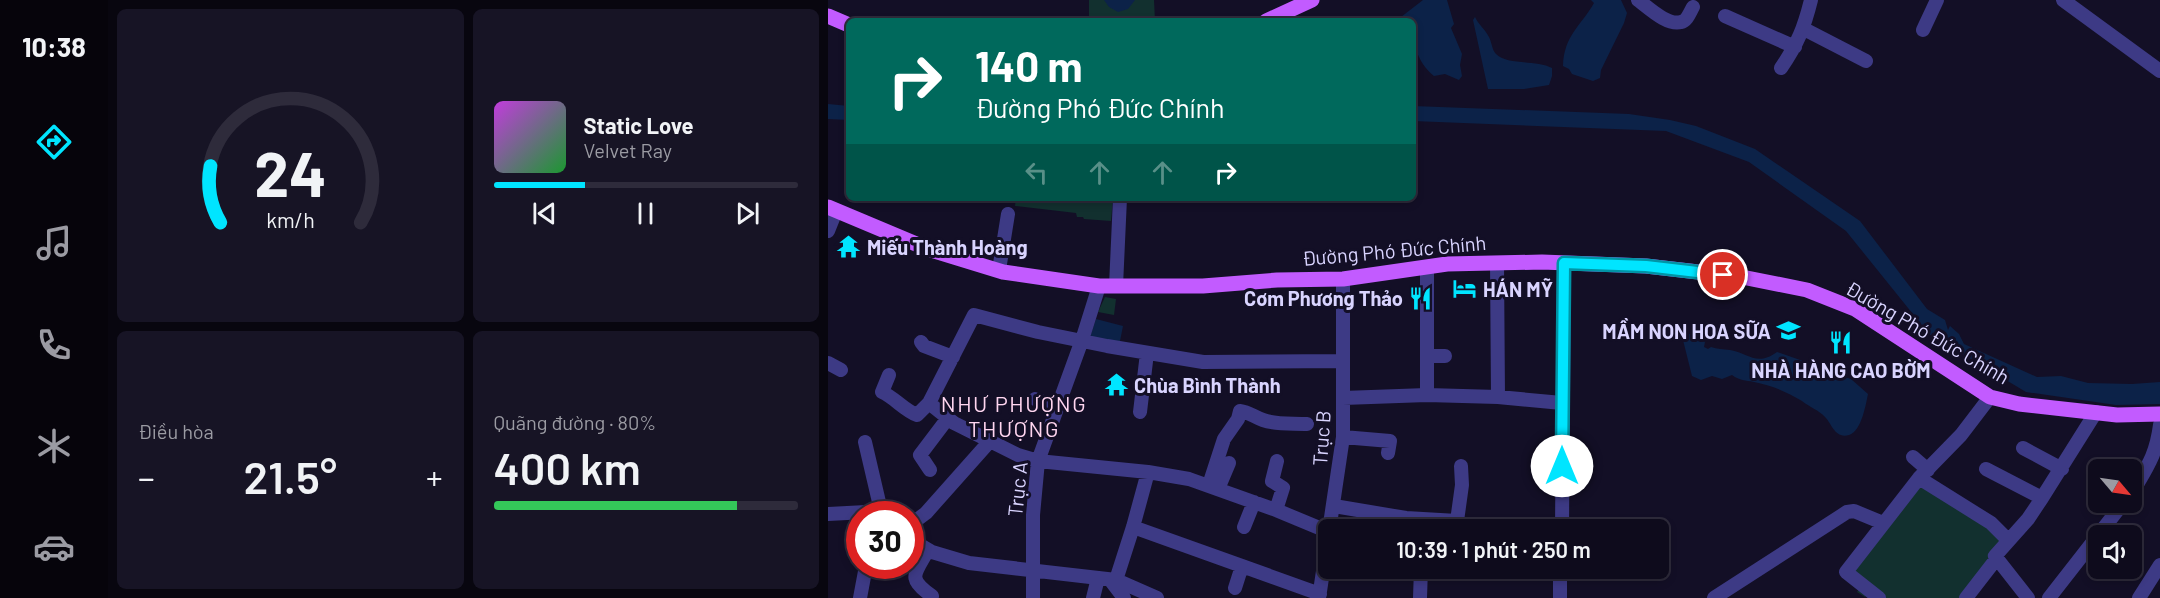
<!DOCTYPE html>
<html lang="vi">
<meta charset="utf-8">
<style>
:root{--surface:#0e0b1c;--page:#171425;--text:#f1f3f6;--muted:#9b9ba3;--line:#2e2b3b;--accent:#00e5ff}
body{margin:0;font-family:Barlow,sans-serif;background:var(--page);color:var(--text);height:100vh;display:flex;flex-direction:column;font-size:22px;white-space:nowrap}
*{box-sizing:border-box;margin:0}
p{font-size:20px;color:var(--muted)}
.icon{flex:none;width:33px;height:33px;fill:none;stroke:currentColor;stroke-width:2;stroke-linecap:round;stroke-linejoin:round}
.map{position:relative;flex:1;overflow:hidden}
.details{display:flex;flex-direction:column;gap:9px;padding:9px;background:#08060f;width:720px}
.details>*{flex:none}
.banner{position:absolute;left:18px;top:18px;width:570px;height:183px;border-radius:9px;box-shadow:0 3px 9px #0003,0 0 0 2px var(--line);background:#00695c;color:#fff;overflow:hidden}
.needle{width:39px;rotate:119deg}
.fabs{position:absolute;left:1260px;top:459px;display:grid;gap:12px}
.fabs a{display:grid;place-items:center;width:54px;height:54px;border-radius:9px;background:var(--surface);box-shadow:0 3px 9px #0003,0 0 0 2px var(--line);font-size:30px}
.speed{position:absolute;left:18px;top:501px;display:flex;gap:12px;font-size:30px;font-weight:700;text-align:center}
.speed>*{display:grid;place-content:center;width:78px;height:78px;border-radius:50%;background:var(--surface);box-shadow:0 3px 9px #0003,0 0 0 2px var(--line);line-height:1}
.speed .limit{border:9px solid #d22;background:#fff;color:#111}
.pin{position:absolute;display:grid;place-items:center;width:51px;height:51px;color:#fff;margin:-26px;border:3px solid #fff;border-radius:50%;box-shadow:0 2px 6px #0007}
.me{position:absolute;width:66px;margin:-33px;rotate:0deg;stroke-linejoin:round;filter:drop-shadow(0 0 4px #0008)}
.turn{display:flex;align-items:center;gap:21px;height:126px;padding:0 30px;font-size:27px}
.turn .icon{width:78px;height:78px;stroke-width:2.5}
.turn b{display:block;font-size:42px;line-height:51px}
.lanes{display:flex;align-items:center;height:57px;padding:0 30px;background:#0003;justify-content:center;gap:30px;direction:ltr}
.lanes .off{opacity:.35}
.big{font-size:45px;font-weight:600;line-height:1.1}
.details .tile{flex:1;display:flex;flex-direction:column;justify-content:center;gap:9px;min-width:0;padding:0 21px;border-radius:9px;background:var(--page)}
.details .dial{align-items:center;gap:0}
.dial svg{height:156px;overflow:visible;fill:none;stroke:var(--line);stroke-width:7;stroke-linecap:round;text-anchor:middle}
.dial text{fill:var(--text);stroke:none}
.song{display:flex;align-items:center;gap:18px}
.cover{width:72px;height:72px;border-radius:9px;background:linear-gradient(135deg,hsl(290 70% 55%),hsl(130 70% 35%))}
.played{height:6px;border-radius:3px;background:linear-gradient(90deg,var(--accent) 30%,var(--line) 30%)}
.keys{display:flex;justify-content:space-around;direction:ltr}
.heat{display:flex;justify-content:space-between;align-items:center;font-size:33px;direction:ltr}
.charge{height:9px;border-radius:4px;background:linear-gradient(90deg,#34c759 80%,var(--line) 0)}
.details .tiles{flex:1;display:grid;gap:9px;grid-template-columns:repeat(2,1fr)}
.trip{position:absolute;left:490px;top:519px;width:351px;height:60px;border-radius:9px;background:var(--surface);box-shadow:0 3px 9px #0003,0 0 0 2px var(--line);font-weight:600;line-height:60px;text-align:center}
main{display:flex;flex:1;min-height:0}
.tabs{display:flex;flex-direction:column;width:108px;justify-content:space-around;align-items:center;background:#06040b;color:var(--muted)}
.tabs .icon{width:42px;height:42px}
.tabs .selected{color:var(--accent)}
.tabs b{font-size:27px;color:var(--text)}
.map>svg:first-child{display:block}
</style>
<main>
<nav class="tabs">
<b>10:38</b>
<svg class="icon selected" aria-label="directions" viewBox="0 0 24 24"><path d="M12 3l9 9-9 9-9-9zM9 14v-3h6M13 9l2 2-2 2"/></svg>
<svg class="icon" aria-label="music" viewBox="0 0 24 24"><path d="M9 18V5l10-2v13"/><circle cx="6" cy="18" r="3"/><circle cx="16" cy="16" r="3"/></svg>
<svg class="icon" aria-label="phone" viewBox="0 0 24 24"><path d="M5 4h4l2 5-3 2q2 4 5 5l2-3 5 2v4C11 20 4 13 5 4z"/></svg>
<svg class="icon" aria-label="climate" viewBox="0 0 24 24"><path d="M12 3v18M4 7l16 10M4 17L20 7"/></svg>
<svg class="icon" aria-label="car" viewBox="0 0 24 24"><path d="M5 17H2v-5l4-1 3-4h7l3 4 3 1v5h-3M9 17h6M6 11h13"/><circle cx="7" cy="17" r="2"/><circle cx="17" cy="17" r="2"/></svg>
</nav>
<section class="details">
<div class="tiles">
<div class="tile dial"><svg viewBox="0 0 100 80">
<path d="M14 69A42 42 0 1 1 86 69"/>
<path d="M14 69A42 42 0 0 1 9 40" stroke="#00e5ff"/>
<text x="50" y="56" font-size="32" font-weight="700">24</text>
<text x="50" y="72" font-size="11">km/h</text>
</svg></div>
<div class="tile">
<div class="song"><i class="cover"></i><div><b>Static Love</b><p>Velvet Ray</p></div></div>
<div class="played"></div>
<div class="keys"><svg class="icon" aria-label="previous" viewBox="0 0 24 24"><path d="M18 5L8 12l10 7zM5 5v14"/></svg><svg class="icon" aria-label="pause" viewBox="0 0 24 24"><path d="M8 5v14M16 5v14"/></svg><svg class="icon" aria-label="next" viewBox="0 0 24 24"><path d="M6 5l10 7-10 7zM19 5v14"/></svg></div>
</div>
<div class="tile"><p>Điều hòa</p>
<div class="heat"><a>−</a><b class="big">21.5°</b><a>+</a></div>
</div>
<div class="tile"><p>Quãng đường · 80%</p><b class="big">400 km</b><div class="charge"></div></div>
</div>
</section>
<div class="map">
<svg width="1332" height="598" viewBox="0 0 1332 598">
<rect width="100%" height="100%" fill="#130f26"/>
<path fill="#12302f" d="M261 0H326L327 21H261Z
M188 198H285L283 221 256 219 255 217H249L248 213 187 206Z
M277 297 288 299 286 315 270 312Z
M1091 478 1180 540 1141 598H1051L1042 591 1037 597 1029 592 1034 585 1018 572Z"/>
<path fill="#0c2248" d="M276 0H307L300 9 290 12 281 7Z
M595 0H619L626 24 623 28 634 54 632 65 634 76 631 80 617 74 606 76C588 61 585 43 585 21H574L573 17Z
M763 0H793L799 13 796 23 773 70 772 78 765 81 744 74 741 69 735 66C736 35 753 26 766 3Z
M647 17C650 24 657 29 661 37 664 43 664 50 668 54 678 65 708 60 724 68V76L721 85 696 89H660L645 20Z
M0 104 21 106V120L0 119Z
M585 106 801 114 842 120 868 126 927 149 1032 221 1099 309 1117 320 1120 330 1122 326 1131 334 1136 344 1209 377 1233 376 1260 383 1304 384 1332 382V404L1288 405 1198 392 1101 334 1018 231 921 162 838 131 585 121Z
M268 319 295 326 291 346 262 337Z
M858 332 877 342 876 347 880 349 883 347C889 349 895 349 902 350 921 353 928 367 949 352L975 361 979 365 1023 379 1040 394C1038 403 1034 431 1021 435 1007 439 1004 424 997 417 992 411 980 406 974 401 959 392 943 385 926 382 917 380 912 381 904 375L894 379 884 376 873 380 864 376 854 336Z"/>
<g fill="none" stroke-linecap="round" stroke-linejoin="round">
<path stroke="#3d3a85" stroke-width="14" d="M810 0C820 7 839 26 853 22 859 21 862 12 865 7
M1235 0 1332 71
M897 16 967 47
M976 29 1038 61
M1095 30 1109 0
M953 68C970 43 976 28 983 0
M0 231 8 211
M669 263 670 397
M171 270 180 214
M288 286 292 198
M93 342 96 346 125 357
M599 356H617
M0 363 13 370
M61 375 54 392C67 398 76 410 89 415L101 403
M599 395V268
M515 398 599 395 670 397 734 403
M207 399 229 407
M312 412 319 353
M515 437 562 441 560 453
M37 442 51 502 59 514
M1195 448 1234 469
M1085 457 1100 470
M1158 469 1214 498
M102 470 92 455 120 418
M1091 478 1163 523 1180 540
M381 485 396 439 410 419 412 411C421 412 426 417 435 420 449 425 465 423 479 424
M390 489 401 463
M1304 493C1319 467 1328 456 1332 425
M506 506 578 518 629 521 634 485 633 466
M448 510 455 488 444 481 449 461
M0 514 57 511
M82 525 98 513 162 441
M305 527 492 594
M416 527 426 502
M734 530 736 263
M501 532 448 510 361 479 320 472 210 461 190 455 126 423 101 403 146 315 210 332 279 346 375 362 515 361
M82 539 104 552 141 563 288 580 329 598
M100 550C87 574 78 578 104 596
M288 580 305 527 320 472
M283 581 296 598
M407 588 414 566
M32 598 38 566
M205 598V515L210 461 254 340 271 286
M265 598 270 578
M491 598 515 437V279
M592 598 593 568
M732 598V568
M886 598 1019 512 1026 511 1055 523
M1051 598 1018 572 1091 478 1133 435 1162 397
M1138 598 1169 558
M1200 598 1167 556 1200 519 1214 498 1268 412
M1221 598 1296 502
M1311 598 1332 565"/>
<path stroke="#c25bff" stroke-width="15" d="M0 16 21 25
M438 21 484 0
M0 207 100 249 175 272 271 286H375L449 280 515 279 619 264 714 262 818 266 914 277 979 290 1027 309 1162 397 1191 404 1289 415 1332 414"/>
</g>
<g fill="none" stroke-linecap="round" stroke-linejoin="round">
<defs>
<path id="route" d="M734 466 736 263 818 266 895 275"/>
</defs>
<use href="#route" stroke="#0095a6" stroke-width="15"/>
<use href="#route" stroke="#00e5ff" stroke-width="10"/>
</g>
<defs>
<symbol id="temple-bare" viewBox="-9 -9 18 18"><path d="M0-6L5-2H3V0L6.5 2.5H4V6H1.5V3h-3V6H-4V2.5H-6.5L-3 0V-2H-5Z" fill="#00e5ff" stroke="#130f26" stroke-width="2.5" paint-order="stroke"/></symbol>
<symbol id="hotel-bare" viewBox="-9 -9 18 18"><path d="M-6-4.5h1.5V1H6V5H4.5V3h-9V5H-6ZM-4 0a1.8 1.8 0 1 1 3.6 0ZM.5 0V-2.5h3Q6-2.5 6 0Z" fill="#00e5ff" stroke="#130f26" stroke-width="2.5" paint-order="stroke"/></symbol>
<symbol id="restaurant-bare" viewBox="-9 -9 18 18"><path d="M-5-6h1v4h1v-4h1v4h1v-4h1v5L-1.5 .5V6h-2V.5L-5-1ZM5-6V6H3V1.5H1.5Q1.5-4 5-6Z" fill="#00e5ff" stroke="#130f26" stroke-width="2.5" paint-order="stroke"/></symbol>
<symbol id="school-bare" viewBox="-9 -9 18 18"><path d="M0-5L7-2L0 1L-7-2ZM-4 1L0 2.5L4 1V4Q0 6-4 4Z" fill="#00e5ff" stroke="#130f26" stroke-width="2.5" paint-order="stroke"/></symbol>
</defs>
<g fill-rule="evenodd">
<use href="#temple-bare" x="4" y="230" width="33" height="33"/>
<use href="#hotel-bare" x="620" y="272" width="33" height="33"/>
<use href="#restaurant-bare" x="576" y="282" width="33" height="33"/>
<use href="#school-bare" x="944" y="314" width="33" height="33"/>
<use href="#restaurant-bare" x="996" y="326" width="33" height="33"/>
<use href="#temple-bare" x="272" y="368" width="33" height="33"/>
</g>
<g text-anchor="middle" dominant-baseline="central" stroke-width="6" stroke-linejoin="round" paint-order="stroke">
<g font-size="20" font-weight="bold" fill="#d9d4ff" stroke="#130f26" text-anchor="start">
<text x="39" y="247">Miếu Thành Hoàng</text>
<text x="655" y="289">HÁN MỸ</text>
<text x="575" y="298" text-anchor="end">Cơm Phương Thảo</text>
<text x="943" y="331" text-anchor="end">MẦM NON HOA SỮA</text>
<text x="1013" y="370" text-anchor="middle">NHÀ HÀNG CAO BỜM</text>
<text x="306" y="385">Chùa Bình Thành</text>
</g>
<g font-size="20" fill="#d9d4ff" stroke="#130f26">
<text transform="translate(566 250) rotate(-5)">Đường Phó Đức Chính</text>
<text transform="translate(1100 332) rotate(30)">Đường Phó Đức Chính</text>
<text transform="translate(493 438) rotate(-86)">Trục B</text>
<text transform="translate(189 489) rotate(-84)">Trục A</text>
</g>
<g font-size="22" letter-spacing="1.5" fill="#ffd6f0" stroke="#130f26">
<text x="186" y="403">NHƯ PHƯỢNG<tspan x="186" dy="25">THƯỢNG</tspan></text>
</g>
</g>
</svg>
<div class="fabs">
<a><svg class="needle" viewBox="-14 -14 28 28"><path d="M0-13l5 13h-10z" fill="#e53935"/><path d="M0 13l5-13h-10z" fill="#9b9ba3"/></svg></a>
<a><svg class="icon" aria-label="sound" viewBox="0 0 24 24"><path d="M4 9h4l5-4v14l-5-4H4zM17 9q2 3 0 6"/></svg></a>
</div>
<div class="speed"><div class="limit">30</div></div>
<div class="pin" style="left:895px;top:275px;background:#d93025"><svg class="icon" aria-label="arrive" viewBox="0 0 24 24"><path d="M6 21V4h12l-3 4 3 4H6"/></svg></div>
<svg class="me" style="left:734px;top:466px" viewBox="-20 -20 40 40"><circle r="19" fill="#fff"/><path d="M0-13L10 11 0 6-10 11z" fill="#00e5ff"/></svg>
<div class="trip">10:39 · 1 phút · 250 m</div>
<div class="banner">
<div class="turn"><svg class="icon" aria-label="right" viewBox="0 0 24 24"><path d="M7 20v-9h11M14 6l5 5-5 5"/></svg><div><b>140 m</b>Đường Phó Đức Chính</div></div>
<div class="lanes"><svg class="icon off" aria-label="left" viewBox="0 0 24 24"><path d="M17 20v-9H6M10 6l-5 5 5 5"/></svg><svg class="icon off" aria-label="ahead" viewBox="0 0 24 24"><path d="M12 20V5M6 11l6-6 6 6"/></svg><svg class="icon off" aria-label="ahead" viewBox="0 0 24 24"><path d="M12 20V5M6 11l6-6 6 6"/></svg><svg class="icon" aria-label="right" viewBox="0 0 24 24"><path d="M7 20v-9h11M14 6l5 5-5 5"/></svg></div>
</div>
</div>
</main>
